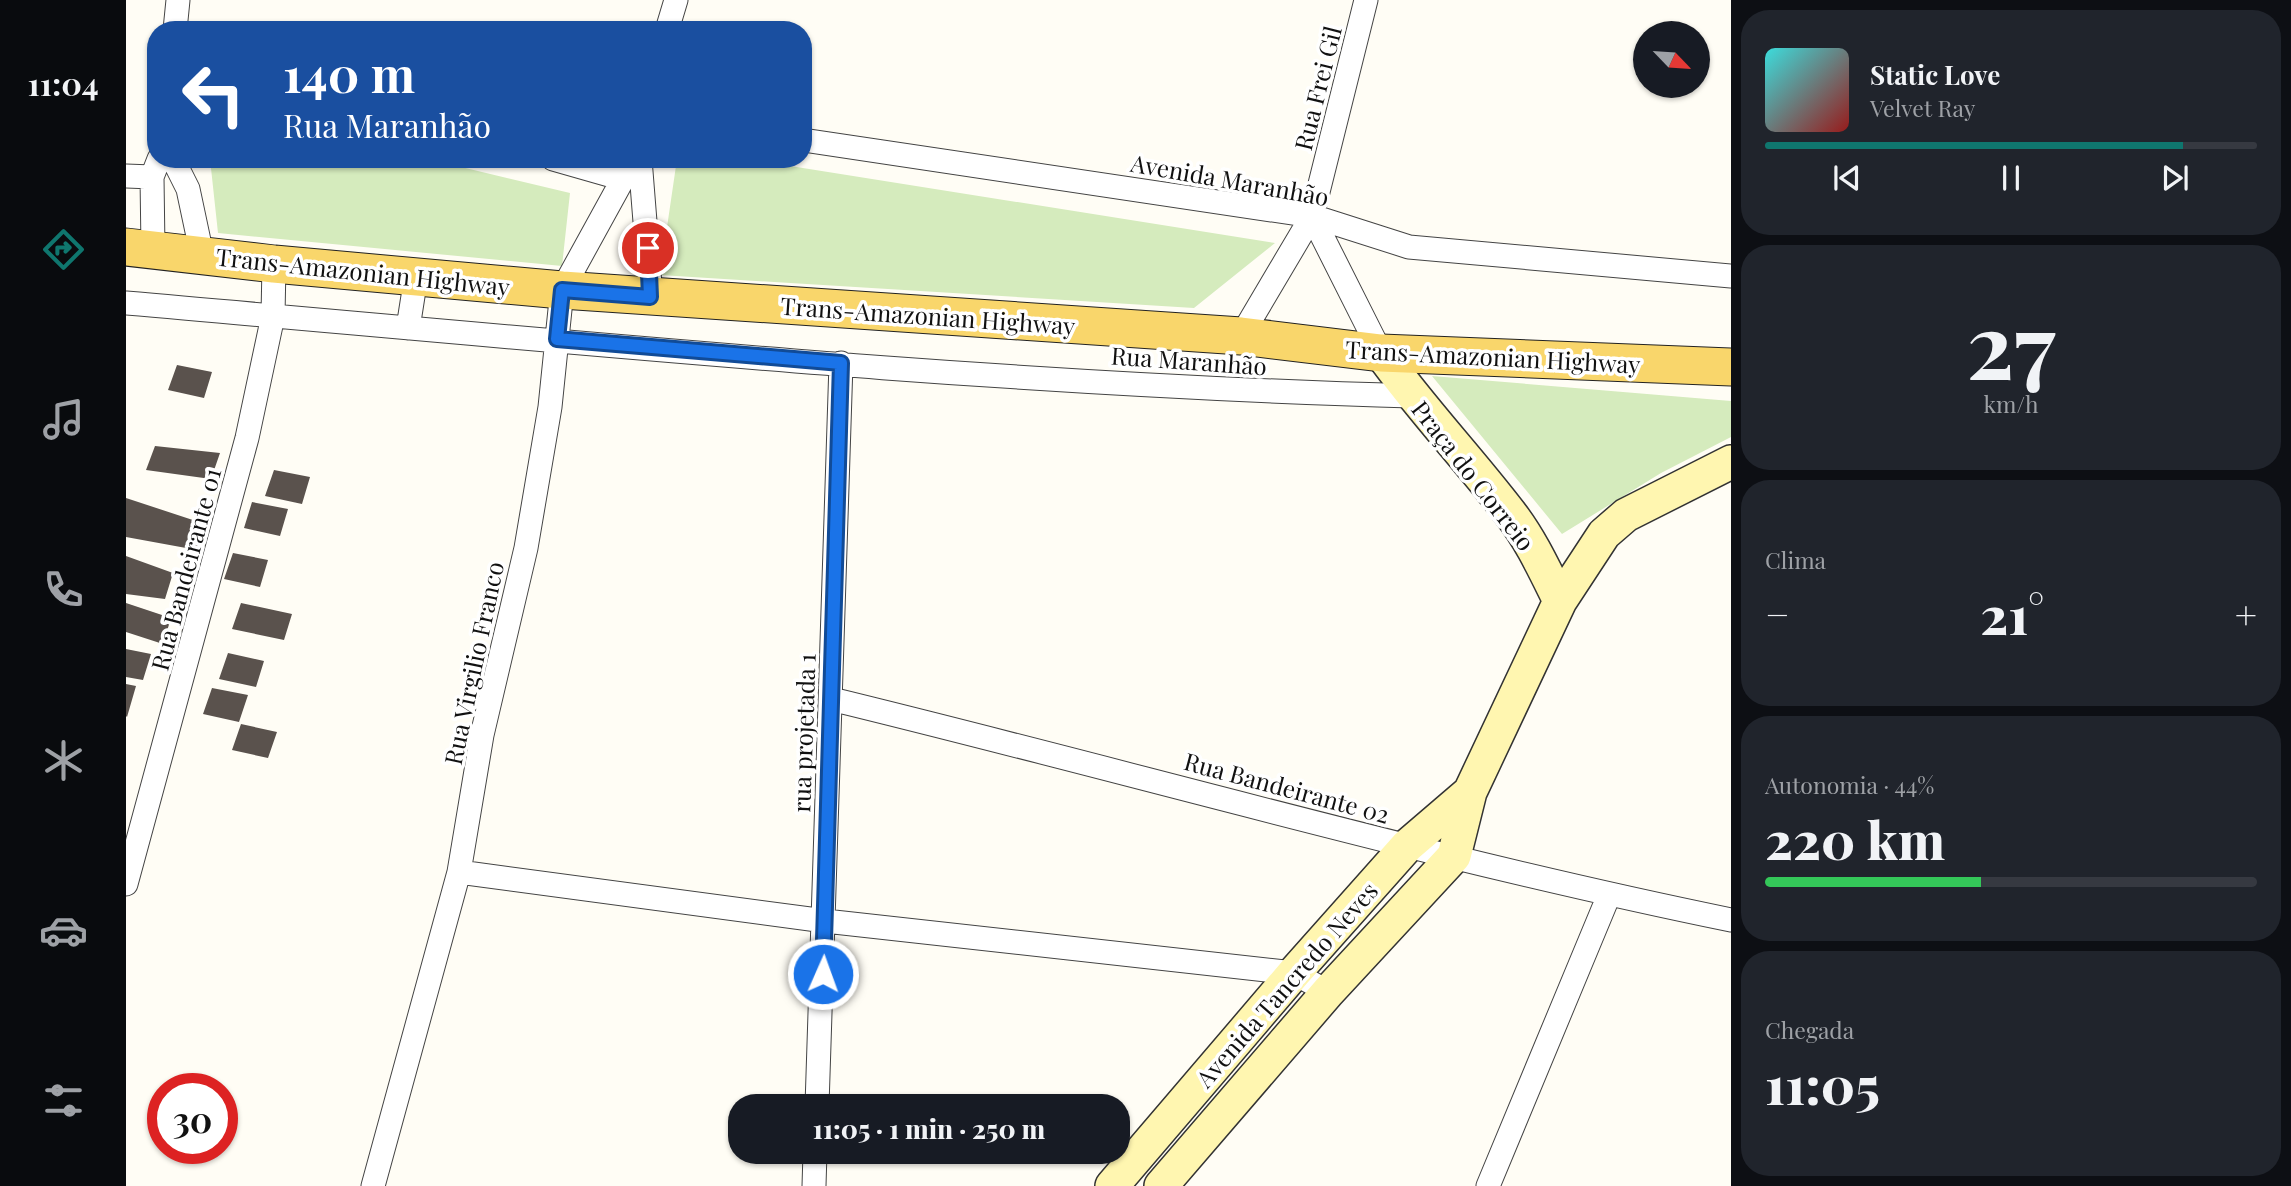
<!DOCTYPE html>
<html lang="pt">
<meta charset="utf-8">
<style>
:root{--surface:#171b24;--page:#20242c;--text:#f1f3f6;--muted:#9ea1a6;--line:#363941;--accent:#0f766e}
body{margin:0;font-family:"Playfair Display",serif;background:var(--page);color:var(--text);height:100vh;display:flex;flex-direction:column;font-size:26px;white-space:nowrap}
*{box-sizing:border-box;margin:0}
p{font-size:23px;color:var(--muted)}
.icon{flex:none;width:38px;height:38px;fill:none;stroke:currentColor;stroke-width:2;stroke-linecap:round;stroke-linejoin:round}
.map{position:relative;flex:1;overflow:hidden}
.panel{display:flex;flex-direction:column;gap:10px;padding:10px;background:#0d0f14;width:560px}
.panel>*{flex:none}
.hud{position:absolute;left:21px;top:21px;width:665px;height:147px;border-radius:28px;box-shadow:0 2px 5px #0004;background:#1a4fa0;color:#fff;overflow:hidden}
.needle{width:46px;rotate:115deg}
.tools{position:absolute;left:1507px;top:21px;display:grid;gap:14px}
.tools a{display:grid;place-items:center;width:77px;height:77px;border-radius:50%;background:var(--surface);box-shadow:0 2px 5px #0004;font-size:35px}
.speed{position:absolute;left:21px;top:1073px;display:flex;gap:14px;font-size:35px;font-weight:700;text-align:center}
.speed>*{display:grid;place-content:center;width:91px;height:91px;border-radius:50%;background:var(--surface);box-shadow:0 2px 5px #0004;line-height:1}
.speed .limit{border:10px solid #d22;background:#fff;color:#111}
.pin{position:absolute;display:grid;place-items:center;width:60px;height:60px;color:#fff;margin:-30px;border:4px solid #fff;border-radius:50%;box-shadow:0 2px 7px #0007}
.me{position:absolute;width:77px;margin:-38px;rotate:2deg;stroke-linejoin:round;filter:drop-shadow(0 0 5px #0008)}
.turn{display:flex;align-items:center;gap:24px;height:147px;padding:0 21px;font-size:32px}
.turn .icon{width:91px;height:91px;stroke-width:2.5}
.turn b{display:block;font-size:49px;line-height:60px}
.big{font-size:52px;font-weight:800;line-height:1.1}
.panel .widget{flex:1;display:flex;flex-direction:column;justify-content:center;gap:10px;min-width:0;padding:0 24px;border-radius:28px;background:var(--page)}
.panel .dial{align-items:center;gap:0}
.dial b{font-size:91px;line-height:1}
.song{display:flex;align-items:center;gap:21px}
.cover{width:84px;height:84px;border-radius:10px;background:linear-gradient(135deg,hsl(180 70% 55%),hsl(0 70% 35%))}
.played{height:7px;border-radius:4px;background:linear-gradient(90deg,var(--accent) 85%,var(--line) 85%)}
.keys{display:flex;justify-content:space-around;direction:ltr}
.heat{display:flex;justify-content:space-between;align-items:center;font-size:38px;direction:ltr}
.charge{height:10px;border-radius:5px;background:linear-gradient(90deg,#34c759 44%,var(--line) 0)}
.trip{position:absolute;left:602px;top:1094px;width:402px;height:70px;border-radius:28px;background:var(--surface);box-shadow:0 2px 5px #0004;font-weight:800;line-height:70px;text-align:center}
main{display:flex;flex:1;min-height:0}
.dock{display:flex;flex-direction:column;width:126px;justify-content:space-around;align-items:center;background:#090b0e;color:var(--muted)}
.dock .icon{width:49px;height:49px}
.dock .selected{color:var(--accent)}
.dock b{font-size:32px;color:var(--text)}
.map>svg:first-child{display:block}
</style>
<main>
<nav class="dock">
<b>11:04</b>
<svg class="icon selected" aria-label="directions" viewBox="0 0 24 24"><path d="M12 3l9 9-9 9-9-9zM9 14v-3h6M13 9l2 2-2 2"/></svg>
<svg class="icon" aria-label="music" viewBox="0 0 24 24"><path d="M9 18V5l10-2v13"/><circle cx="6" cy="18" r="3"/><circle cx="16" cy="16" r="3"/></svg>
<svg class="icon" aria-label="phone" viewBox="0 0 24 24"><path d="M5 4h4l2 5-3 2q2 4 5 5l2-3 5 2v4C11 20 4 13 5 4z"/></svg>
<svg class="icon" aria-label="climate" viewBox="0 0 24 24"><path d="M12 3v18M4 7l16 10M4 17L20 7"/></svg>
<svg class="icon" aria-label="car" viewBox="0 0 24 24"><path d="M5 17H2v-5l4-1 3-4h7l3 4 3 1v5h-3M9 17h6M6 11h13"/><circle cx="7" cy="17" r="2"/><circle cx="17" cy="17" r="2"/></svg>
<svg class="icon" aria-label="filters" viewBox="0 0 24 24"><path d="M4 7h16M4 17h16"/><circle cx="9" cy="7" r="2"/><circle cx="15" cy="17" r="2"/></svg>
</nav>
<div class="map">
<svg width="1605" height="1186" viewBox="0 0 1605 1186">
<rect width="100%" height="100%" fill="#fffdf5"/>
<path fill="#d5ebbd" d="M84 159H302L444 193 436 266 92 233Z
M551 159H620L1149 243 1068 308 534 275Z
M1306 376 1605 401V437L1535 473 1436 534Z"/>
<path fill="#5a524d" d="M51 365 86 372 78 398 42 390Z
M29 446 94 453 85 479 20 470Z
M148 470 184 477 176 504 139 496Z
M0 498 79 524 71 550 0 537Z
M126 502 162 509 154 536 118 528Z
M107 553 142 560 134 587 98 579Z
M0 556 47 573 39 599 0 594Z
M0 603 45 618 37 644 0 632Z
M115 603 166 614 158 640 106 629Z
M0 649 25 654 17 680 0 677Z
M102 653 138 661 130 687 93 679Z
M0 684 10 686 1 717 0 716Z
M86 688 122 695 113 722 77 714Z
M115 724 151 732 142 758 106 750Z"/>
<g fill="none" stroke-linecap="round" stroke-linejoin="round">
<defs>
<path id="minor" d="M49 30 52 0
M541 30 550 0
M677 140 1186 216 1283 247 1605 276
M47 159 62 189 76 255
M427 159 497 179
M514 159 525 297
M0 176 26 177
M1186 216 1255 353
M27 249 26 177 33 159
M0 303C428 340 857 384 1286 396
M282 328 290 277
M1115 336 1186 216 1240 0
M705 699C1005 772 1302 858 1605 920
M333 872 699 921 1168 973 1202 992
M0 884 121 438 147 316 148 264
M691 1106 715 363
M247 1186 333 872 356 735 400 548 424 407 436 290 508 159
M688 1186 689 1152
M1362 1186 1483 895"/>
<path id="secondary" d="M1255 353C1295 409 1342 458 1384 513 1405 540 1419 571 1434 601
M986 1186 1168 973 1281 846 1344 792
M1035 1186 1202 992 1328 856 1344 792 1434 601 1478 534 1500 515 1605 462"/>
<path id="primary" d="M0 247 148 264 436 290 1115 336 1255 353 1605 367"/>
</defs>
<use href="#minor" stroke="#444" stroke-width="25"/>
<use href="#secondary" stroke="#333" stroke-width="36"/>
<use href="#primary" stroke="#222" stroke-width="39"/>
<use href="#minor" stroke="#fff" stroke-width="23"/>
<use href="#secondary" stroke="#fff6b0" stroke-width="33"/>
<use href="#primary" stroke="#f9d66b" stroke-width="37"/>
</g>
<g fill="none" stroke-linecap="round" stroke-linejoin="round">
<defs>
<path id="route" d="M522 248 524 297 436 290 431 339 715 363 697 974"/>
</defs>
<use href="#route" stroke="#114b97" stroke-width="18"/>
<use href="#route" stroke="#1a73e8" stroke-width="12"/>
</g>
<g text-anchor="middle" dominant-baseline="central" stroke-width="7" stroke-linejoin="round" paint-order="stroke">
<g font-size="24" fill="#111" stroke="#fff">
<text transform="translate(1191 88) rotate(-76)">Rua Frei Gil</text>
<text transform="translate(1104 179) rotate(10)">Avenida Maranhão</text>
<text transform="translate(237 271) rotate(6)">Trans-Amazonian Highway</text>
<text transform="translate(802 315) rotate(4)">Trans-Amazonian Highway</text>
<text transform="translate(1367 356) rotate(3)">Trans-Amazonian Highway</text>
<text transform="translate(1063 360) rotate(4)">Rua Maranhão</text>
<text transform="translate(1348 475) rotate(52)">Praça do Correio</text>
<text transform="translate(59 569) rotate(-75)">Rua Bandeirante 01</text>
<text transform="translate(347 663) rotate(-78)">Rua Virgilio Franco</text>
<text transform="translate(677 733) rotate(-88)">rua projetada 1</text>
<text transform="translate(1161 787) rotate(15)">Rua Bandeirante 02</text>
<text transform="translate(1160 984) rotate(-49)">Avenida Tancredo Neves</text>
</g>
</g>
</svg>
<div class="tools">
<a><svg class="needle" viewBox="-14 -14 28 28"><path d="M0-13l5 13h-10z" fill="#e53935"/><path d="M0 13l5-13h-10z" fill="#9ea1a6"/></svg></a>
</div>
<div class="speed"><div class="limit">30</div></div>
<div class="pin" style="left:522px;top:248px;background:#d93025"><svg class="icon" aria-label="arrive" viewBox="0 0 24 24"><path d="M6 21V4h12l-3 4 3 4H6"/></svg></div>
<svg class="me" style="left:697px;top:974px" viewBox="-20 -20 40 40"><circle r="17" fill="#1a73e8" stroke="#fff" stroke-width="3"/><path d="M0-11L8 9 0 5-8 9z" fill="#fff"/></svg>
<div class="trip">11:05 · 1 min · 250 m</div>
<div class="hud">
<div class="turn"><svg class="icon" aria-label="left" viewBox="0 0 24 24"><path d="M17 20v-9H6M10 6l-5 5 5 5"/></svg><div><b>140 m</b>Rua Maranhão</div></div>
</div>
</div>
<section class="panel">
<div class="widget">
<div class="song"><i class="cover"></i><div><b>Static Love</b><p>Velvet Ray</p></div></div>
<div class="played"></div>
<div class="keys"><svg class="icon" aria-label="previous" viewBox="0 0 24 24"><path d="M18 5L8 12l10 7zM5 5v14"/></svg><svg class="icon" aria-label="pause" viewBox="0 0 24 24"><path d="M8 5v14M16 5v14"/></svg><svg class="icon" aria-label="next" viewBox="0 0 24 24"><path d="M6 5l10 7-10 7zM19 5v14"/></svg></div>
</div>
<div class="widget dial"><b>27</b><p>km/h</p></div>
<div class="widget"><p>Clima</p>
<div class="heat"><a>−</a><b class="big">21°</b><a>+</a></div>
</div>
<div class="widget"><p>Autonomia · 44%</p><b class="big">220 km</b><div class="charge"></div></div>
<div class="widget"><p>Chegada</p><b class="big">11:05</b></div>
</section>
</main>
